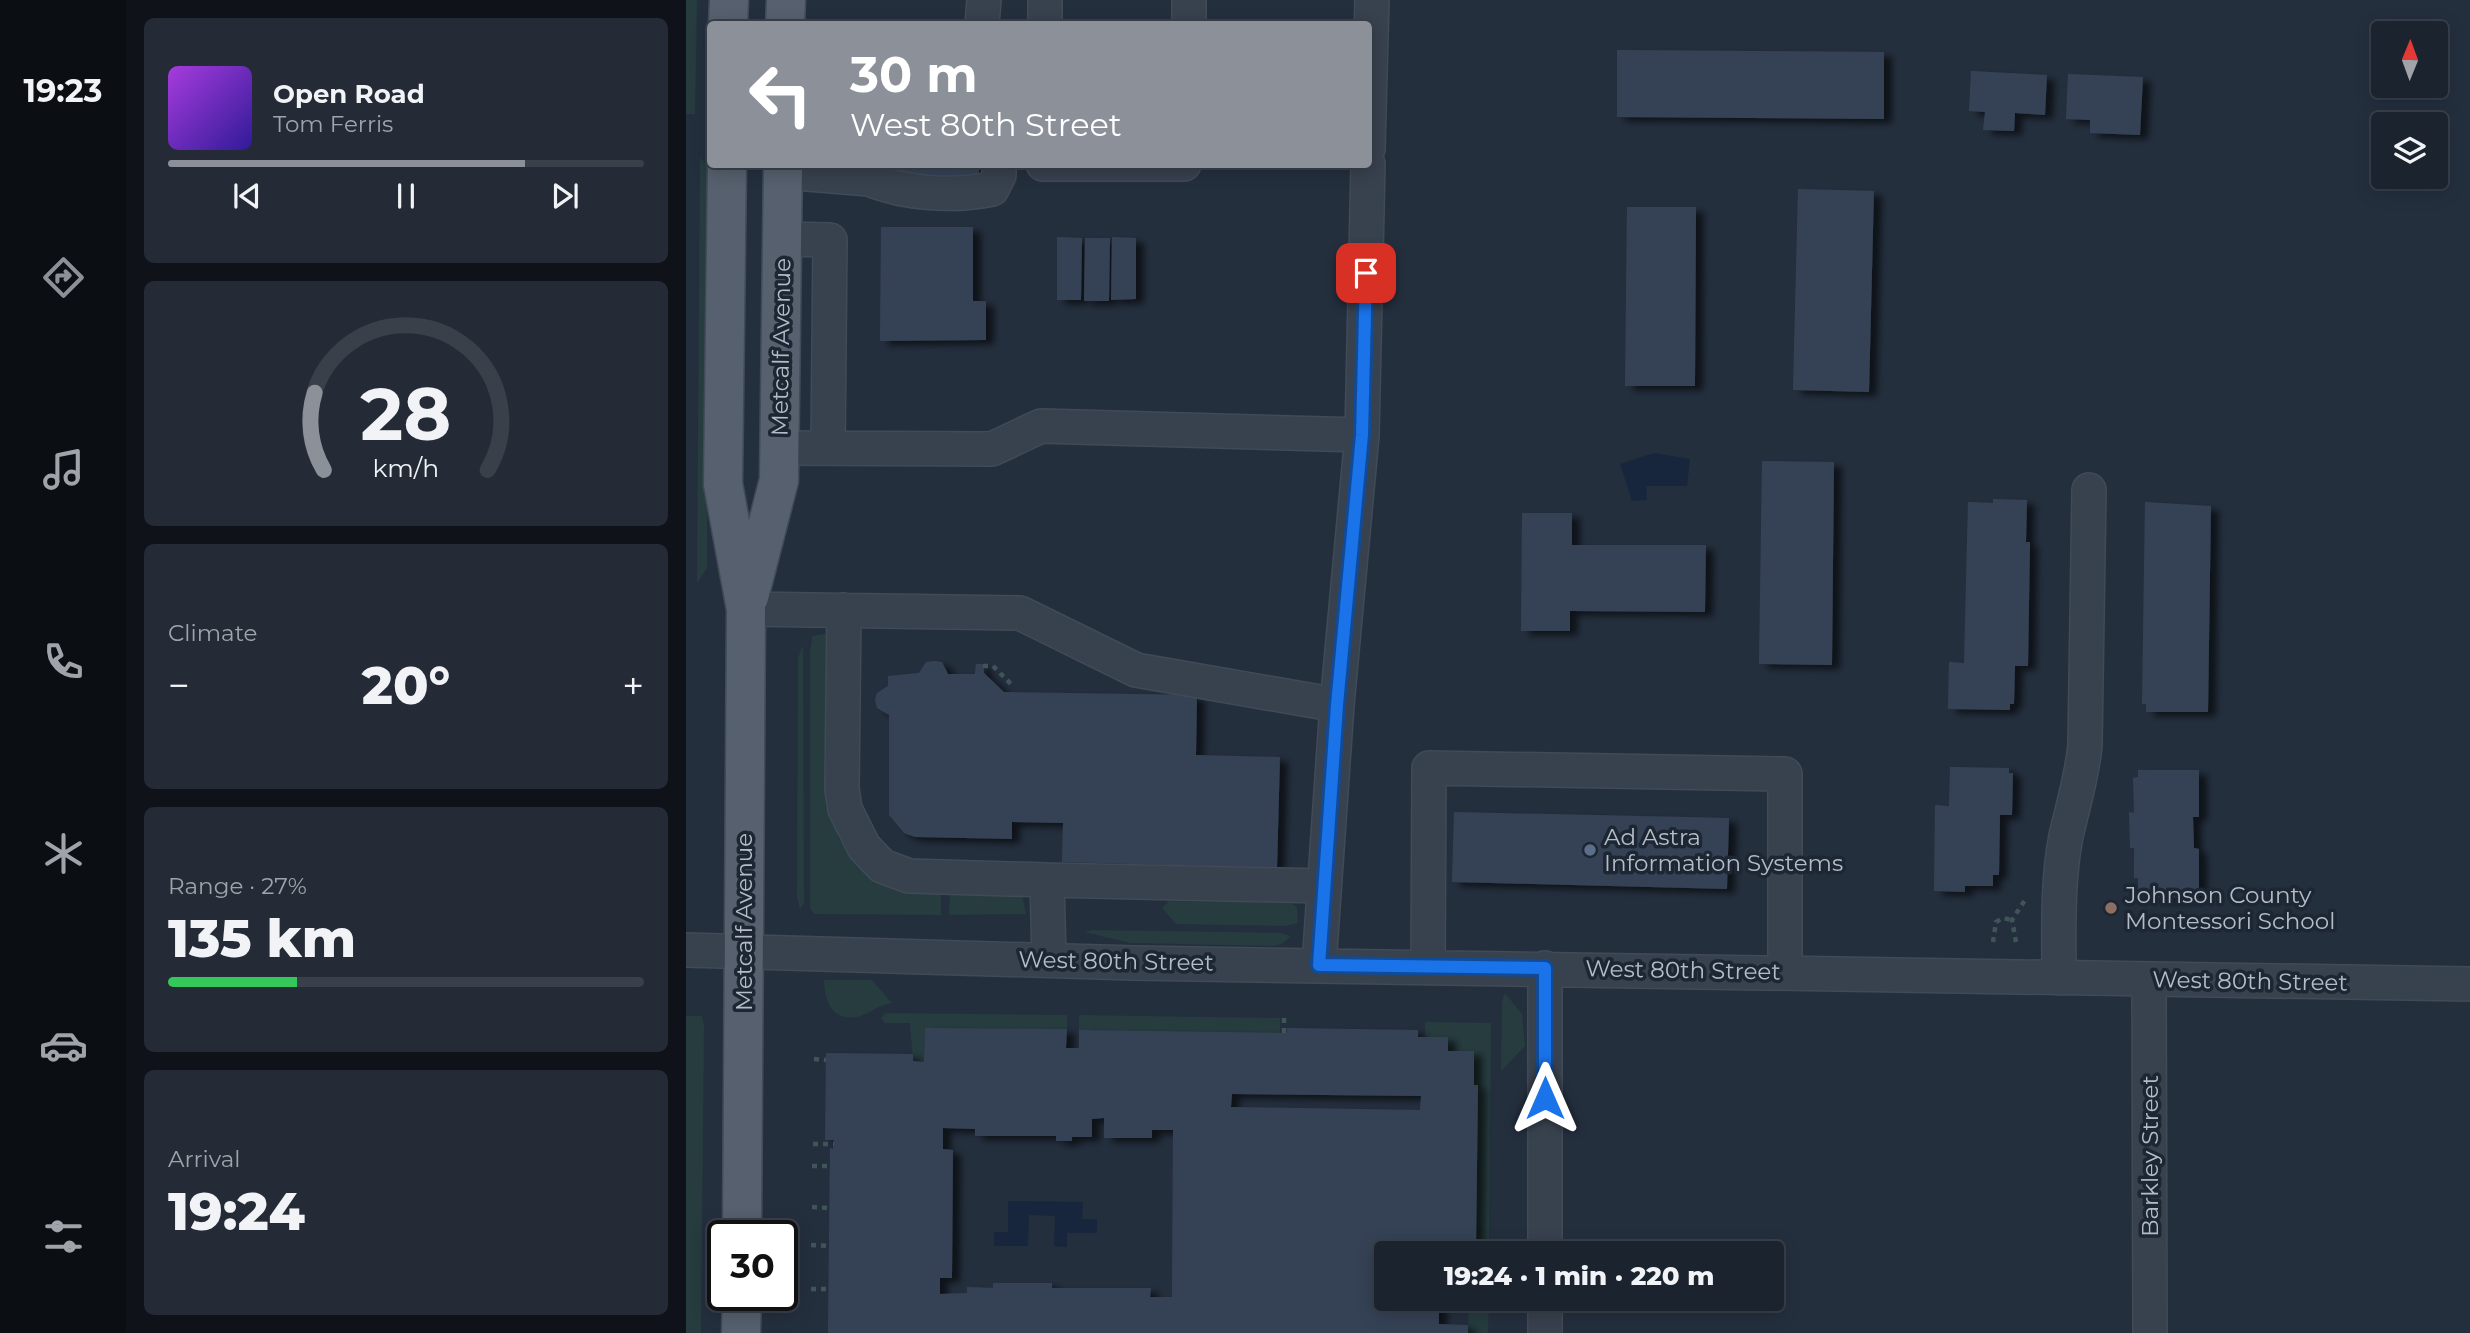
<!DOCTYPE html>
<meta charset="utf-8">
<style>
:root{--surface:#1b232e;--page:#242b36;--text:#f1f3f6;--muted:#a0a4aa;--line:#39404a;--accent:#8c9099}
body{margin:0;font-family:Montserrat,sans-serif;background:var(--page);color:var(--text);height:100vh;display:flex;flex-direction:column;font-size:26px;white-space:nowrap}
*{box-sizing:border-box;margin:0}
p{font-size:23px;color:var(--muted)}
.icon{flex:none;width:38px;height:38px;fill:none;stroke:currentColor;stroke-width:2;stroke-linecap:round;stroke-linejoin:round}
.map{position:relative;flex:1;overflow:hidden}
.drawer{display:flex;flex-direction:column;gap:18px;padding:18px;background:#0f1319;width:560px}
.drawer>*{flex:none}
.guide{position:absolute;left:21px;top:21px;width:665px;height:147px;border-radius:7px;box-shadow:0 4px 18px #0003,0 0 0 2px var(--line);background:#8c9099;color:#fff;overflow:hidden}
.needle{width:46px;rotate:1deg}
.buttons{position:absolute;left:1685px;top:21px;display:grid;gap:14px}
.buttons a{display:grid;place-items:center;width:77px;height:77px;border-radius:7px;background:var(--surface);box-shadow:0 4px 18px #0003,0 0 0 2px var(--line);font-size:35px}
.speed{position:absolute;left:21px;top:1220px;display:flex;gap:14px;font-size:35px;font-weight:700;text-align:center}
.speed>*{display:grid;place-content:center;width:91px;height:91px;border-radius:50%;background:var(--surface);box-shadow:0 4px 18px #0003,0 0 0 2px var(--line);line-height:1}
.speed .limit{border:4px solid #111;border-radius:10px;background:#fff;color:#111}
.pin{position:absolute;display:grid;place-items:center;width:60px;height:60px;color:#fff;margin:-30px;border-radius:14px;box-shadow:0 4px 10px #0006}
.me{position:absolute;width:77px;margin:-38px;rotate:0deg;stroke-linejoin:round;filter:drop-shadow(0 0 5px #0008)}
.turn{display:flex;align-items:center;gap:24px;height:147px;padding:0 28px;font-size:32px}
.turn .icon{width:91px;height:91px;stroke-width:2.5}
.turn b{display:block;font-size:49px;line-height:60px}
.big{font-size:52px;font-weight:800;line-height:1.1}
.drawer .card{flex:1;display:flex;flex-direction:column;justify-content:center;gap:10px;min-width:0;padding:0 24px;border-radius:10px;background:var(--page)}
.drawer .dial{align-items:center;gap:0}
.dial svg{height:182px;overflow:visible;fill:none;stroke:var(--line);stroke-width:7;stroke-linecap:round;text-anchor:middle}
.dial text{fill:var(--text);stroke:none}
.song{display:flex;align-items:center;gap:21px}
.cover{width:84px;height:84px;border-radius:10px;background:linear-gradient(135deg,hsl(280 70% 55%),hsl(250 70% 35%))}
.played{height:7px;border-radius:4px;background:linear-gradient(90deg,var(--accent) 75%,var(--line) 75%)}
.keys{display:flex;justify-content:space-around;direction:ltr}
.heat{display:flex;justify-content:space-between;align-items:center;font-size:38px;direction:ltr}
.charge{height:10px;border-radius:5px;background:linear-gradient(90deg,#34c759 27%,var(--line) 0)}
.trip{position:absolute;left:688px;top:1241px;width:410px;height:70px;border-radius:7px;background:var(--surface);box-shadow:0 4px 18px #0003,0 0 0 2px var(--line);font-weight:800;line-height:70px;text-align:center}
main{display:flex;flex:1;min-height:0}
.menu{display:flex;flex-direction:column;width:126px;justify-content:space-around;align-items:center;background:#0b0e12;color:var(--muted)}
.menu .icon{width:49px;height:49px}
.menu .current{color:var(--accent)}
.menu b{font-size:32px;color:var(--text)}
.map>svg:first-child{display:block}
</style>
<main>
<nav class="menu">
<b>19:23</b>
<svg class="icon current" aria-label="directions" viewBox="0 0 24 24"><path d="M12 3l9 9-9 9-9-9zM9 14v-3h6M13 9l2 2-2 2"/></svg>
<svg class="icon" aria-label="music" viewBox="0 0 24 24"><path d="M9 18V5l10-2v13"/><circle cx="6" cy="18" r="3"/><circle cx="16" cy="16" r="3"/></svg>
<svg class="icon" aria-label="phone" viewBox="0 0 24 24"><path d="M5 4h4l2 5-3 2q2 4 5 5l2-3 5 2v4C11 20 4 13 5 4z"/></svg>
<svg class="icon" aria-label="climate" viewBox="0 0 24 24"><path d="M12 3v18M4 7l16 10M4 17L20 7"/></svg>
<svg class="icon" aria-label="car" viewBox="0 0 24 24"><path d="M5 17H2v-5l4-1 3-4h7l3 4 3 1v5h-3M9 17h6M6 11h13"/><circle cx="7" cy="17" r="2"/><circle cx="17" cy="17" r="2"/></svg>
<svg class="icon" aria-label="filters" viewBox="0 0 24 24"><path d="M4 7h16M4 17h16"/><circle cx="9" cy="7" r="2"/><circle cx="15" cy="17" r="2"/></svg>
</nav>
<section class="drawer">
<div class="card">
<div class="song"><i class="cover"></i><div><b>Open Road</b><p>Tom Ferris</p></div></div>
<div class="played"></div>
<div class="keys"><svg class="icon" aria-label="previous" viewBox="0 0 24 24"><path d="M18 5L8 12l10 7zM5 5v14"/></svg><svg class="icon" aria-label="pause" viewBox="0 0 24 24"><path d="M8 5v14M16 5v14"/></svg><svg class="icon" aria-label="next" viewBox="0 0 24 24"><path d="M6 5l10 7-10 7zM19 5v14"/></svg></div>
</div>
<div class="card dial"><svg viewBox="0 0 100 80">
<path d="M14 69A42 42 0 1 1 86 69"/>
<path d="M14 69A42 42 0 0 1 10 35" stroke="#8c9099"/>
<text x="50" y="56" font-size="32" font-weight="700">28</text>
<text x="50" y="72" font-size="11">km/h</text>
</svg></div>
<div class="card"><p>Climate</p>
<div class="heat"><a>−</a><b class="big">20°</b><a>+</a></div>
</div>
<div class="card"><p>Range · 27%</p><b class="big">135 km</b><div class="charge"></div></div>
<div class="card"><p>Arrival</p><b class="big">19:24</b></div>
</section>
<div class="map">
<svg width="1784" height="1333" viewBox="0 0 1784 1333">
<defs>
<filter id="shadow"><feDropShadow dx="8" dy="4.5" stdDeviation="3.5" flood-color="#0009"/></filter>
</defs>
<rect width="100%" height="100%" fill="#242f3e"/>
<path fill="#263c3f" d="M0 0H11L9 114H0Z
M14 158 22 165 21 568 11 583Z
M138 634H142L146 814 153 839 168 858 255 891V915L128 914 124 908V655L126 636Z
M117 645 118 903 114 909 111 898 112 658Z
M264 891 336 895 340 914 263 915Z
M483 901 605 903 611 907 612 923 599 926 490 924 476 908Z
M406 930 595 933 605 936 596 944 586 946 444 943 399 932Z
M138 980H186L206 1003C194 1004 186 1012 175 1016 148 1024 138 1002 138 980Z
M819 993 836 1014 839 1046 815 1071 816 1002Z
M200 1013 381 1015V1029L239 1028 238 1062 227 1061 224 1023H199L195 1018Z
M393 1015 594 1018V1033L393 1030Z
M0 1016H16L18 1025 15 1333H0Z
M739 1022 805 1023 803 1253 784 1252V1246H790L792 1085H788L787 1051H762V1037H739Z
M783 1299H803L802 1333H782Z"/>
<path fill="#17263c" d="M968 453 1004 459 1001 486H960L961 500 946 501 934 464Z
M322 1201 397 1202 396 1219H411V1233H381V1247L368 1246 369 1216 343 1215 342 1246H308V1232H322Z"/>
<path fill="#364354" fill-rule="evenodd" filter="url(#shadow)" d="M931 50 1198 52V119L931 117Z
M1285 71 1361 75 1359 115 1329 113 1328 131 1297 130 1299 112 1283 111Z
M1382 74 1457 77 1454 135 1404 133V120L1380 119Z
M205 164H293V177L205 176Z
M1112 189 1188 191 1183 392 1107 390Z
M941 207H1010L1009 386H939Z
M195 227H287V301H300V340L194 341Z
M371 237 396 238 395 300H371Z
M426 237 450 238V299L425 300Z
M399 238H424L423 301H398Z
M1076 461 1148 462 1146 665 1073 664Z
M1307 499 1341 500 1340 542H1344L1342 666H1329L1328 704H1324V710L1262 709 1263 662 1278 663 1282 502 1307 503Z
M1459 502 1525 506 1522 712H1460V704H1456Z
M836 513H886V545H1020L1019 612 884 611V631H835Z
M248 661 256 662 262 674H289L290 664H297L298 673 318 692 511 695 510 755 594 757 591 868 376 862 377 823 326 822V839L229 837 218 833 203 815V715L191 708 189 700 191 693 202 686V676L233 673 240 662Z
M1264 767 1323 768V773H1327L1326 815H1314L1313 875H1307V886H1279V892L1248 891 1249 805 1263 806Z
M1452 770H1513V817H1507L1508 848 1513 849V898H1472V891H1452V878H1448V848H1444L1443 812 1448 813 1447 778 1452 777Z
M768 812 1043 818 1041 889 766 882Z
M239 1028 381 1029 380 1048H393V1030L601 1033V1028L732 1030V1037H762V1051H788V1085H792L790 1246H754L753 1253H700V1298H753V1324L782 1325V1333H142L144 1148 147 1149 148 1140H139L140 1053 227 1054V1061L238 1062ZM546 1094 735 1096 734 1110 545 1107ZM418 1118V1138H466V1130H487L486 1297H464L465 1288H366V1283H307V1288L281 1287V1293L254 1294V1278H266L267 1150 257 1149V1128L289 1129V1136H370V1141H386V1137H406V1119Z"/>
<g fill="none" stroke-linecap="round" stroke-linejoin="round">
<defs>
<path id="minor" d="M296 24 298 0
M359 24V0
M503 24V0
M682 149 686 0
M357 164H498
M97 172 183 179 184 164
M183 179C220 194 267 197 306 189L313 175V164
M96 239 144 240 142 448
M94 448 306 449 355 426 676 435
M60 609 334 613 450 670 651 705
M158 610 156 789 159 809 178 847 196 866 223 876 361 880 363 960
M361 880 637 886
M0 950 448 963 1784 984
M633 965 651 705 676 435 682 164
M742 967 743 768 1099 774V972
M1373 978C1373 931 1371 882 1380 836 1387 805 1396 777 1399 745L1403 490
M1463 979 1464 1333
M859 1253V968
M859 1333V1298"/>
<path id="major" d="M42 24 43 0
M99 24 100 0
M41 164 37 484 60 609 56 1236
M63 597 93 480 97 164
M55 1333 56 1295"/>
</defs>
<use href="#minor" stroke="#414a57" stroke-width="36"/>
<use href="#major" stroke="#414a57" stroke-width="41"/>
<path stroke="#3f5557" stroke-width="4.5" stroke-dasharray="5 5" stroke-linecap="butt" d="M297 666H307L326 685
M1307 942 1310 922 1317 918 1326 920
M1330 942 1326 920 1339 900
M598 1033V1013
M128 1059 140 1060
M127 1144H148
M126 1166H144
M126 1207 143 1208
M125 1245 143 1246
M125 1289H142"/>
<use href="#minor" stroke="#38414e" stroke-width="33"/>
<use href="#major" stroke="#56606e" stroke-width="38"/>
</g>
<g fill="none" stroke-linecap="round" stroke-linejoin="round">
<defs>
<path id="route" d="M680 273 676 435 651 705 633 965 859 968V1098"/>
</defs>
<use href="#route" stroke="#114b97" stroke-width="18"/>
<use href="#route" stroke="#1a73e8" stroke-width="12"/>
</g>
<circle fill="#5c6f8a" stroke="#1d2633" stroke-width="2.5" cx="904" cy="850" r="7"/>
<circle fill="#8d6e63" stroke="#1d2633" stroke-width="2.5" cx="1425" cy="908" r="7"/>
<g text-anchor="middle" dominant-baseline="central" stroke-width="7" stroke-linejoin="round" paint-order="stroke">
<g font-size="23" fill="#b4bcc9" stroke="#1d2633">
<text transform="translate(95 347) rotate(-89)">Metcalf Avenue</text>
<text transform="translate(58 922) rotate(-90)">Metcalf Avenue</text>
<text transform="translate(430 961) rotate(1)">West 80th Street</text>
<text transform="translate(997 970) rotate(1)">West 80th Street</text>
<text transform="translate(1564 981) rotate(1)">West 80th Street</text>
<text transform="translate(1464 1156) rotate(-90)">Barkley Street</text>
</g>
<g font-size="23" fill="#b4bcc9" stroke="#1d2633" text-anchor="start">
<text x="918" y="837">Ad Astra<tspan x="918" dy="26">Information Systems</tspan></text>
<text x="1439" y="895">Johnson County<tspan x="1439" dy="26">Montessori School</tspan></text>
</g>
</g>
</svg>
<div class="buttons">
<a><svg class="needle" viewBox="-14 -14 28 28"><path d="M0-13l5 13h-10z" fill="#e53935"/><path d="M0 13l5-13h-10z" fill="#a0a4aa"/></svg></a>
<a><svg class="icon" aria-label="layers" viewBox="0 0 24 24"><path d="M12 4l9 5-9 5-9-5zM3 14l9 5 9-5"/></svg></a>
</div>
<div class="speed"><div class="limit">30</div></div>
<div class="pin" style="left:680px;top:273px;background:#d93025"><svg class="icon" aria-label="arrive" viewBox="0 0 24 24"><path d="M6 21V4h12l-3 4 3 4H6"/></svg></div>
<svg class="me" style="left:859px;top:1098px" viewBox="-20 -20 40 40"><path d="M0-17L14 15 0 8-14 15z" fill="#1a73e8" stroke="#fff" stroke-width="4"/></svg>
<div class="trip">19:24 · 1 min · 220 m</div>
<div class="guide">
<div class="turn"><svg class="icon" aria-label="left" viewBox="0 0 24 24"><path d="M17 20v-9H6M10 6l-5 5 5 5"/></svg><div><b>30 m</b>West 80th Street</div></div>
</div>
</div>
</main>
